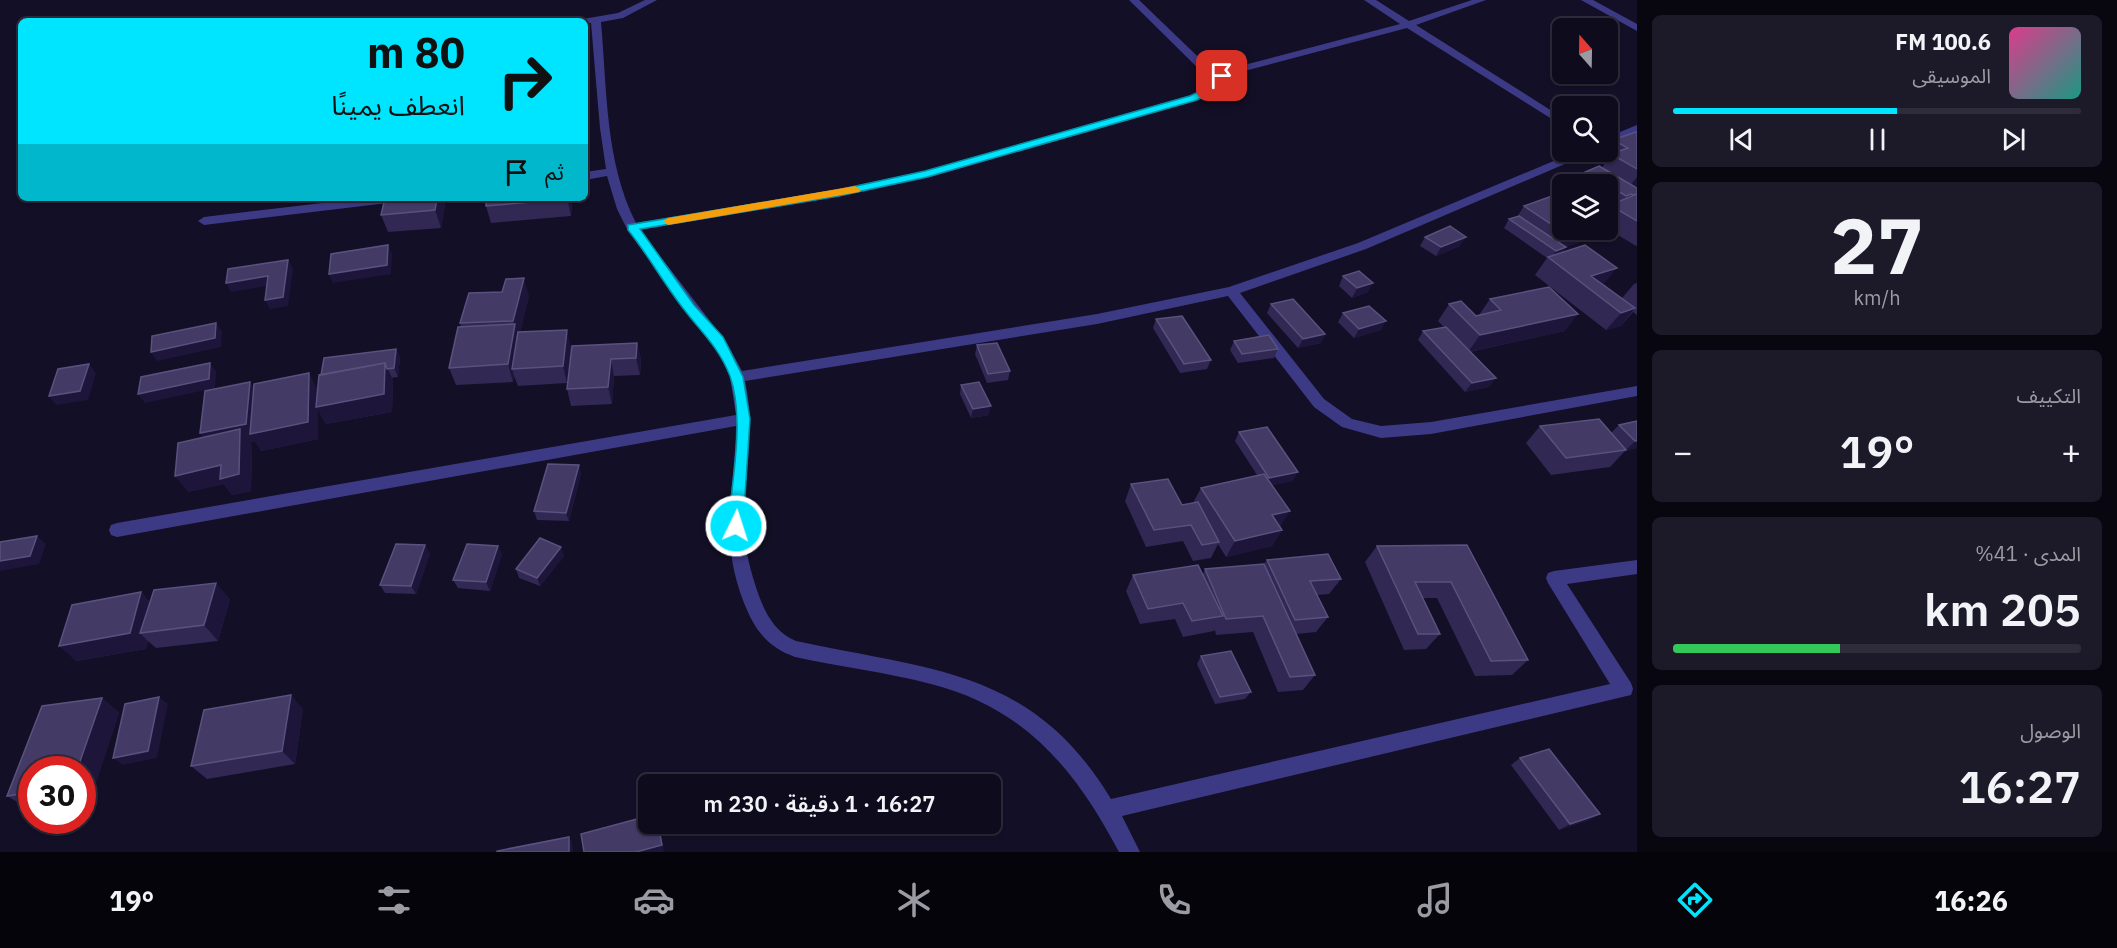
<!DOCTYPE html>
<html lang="ar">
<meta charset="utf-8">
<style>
:root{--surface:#0e0b1c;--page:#1c1929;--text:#f1f3f6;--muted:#9b9ba3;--line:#2e2b3b;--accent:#00e5ff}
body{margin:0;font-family:"IBM Plex Sans","Noto Sans Arabic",sans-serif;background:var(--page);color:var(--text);direction:rtl;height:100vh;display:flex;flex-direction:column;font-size:22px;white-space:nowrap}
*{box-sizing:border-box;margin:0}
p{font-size:20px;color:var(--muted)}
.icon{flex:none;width:33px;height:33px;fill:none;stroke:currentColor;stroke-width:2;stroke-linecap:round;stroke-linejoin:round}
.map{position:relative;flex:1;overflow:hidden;direction:ltr}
.details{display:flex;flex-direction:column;gap:15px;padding:15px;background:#08060f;width:480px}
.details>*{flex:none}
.guide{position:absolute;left:18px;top:18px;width:570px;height:183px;border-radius:9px;box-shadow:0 2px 4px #0004,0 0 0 2px var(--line);direction:rtl;background:#00e5ff;color:#111;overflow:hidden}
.needle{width:39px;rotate:340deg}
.controls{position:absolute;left:1552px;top:18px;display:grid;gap:12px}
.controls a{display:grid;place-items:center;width:66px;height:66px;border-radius:9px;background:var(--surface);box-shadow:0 2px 4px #0004,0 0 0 2px var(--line);font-size:30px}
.speed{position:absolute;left:18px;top:756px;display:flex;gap:12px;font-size:30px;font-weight:700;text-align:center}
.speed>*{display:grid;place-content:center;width:78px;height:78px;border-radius:50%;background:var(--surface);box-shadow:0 2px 4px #0004,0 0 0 2px var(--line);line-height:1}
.speed .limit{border:9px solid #d22;background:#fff;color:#111}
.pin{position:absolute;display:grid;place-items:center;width:51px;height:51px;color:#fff;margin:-26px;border-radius:12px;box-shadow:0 3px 9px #0006}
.me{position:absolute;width:66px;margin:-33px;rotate:4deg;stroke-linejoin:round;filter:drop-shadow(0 0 4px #0008)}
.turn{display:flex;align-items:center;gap:21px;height:126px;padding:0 24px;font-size:27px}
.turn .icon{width:78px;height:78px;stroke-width:2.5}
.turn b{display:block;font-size:42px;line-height:51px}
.then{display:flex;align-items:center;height:57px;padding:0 24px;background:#0003;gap:12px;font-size:22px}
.big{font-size:45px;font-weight:600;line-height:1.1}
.details .card{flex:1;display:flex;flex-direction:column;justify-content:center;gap:9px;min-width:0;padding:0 21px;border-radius:9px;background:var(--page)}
.details .dial{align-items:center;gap:0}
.dial b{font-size:78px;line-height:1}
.song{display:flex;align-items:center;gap:18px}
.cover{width:72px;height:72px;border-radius:9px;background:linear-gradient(135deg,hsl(330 70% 55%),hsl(170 70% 35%))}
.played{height:6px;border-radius:3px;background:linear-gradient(90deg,var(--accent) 55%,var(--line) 55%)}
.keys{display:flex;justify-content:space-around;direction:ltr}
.heat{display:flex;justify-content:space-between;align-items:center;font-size:33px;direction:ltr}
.charge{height:9px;border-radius:4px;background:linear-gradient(90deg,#34c759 41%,var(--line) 0)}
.trip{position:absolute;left:638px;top:774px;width:363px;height:60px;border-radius:9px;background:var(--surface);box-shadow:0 2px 4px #0004,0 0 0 2px var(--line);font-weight:600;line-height:60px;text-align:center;direction:rtl}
.tabs{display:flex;height:96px;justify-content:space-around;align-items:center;background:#06040b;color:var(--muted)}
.tabs .icon{width:42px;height:42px}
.tabs .current{color:var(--accent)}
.tabs b{font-size:27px;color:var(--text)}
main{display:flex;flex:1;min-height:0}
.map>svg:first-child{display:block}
</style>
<main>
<section class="details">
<div class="card">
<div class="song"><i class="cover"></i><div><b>100.6 FM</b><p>الموسيقى</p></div></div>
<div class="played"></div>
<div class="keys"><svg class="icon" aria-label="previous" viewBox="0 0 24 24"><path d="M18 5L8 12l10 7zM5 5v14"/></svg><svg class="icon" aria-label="pause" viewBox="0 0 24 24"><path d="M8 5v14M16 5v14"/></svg><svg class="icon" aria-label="next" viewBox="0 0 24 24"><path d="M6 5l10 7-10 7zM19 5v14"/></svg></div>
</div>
<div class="card dial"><b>27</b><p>km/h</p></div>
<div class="card"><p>التكييف</p>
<div class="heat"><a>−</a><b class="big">19°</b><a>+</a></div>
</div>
<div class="card"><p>المدى · 41%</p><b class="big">205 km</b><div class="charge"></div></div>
<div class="card"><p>الوصول</p><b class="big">16:27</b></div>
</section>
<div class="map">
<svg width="1637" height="852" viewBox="0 0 1637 852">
<rect width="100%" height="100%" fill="#130f26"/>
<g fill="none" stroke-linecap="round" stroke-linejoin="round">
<path fill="#3d3a85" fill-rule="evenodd" d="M645 0H657L623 18 601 22C607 88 605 163 636 223L838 189 925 171 1201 92 1212 82 1129 0H1139L1218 76 1225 70 1400 24 1364 0H1376L1409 21 1472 0H1486L1416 25 1563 118V126L1407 28 1233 74 1209 96 1198 100 927 178 838 197 640 230 727 343 742 371 1097 314 1229 287 1358 243 1575 152H1589L1588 154 1366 249 1240 293 1324 399 1352 419 1381 426 1431 422 1637 386V396L1431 434 1381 438 1342 427 1314 407 1228 296 1097 324 745 381C756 428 744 475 744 524 744 548 751 573 759 596 766 615 776 633 796 641 929 670 1032 668 1111 799L1610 684 1548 583 1546 578 1548 573 1554 571 1637 560V574L1567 584 1631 683 1633 689 1631 695 1122 816 1140 852H1119C1075 769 1025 708 931 684 886 672 840 667 795 657 767 647 755 630 744 603 718 536 735 493 736 426L117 537 111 535 109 530 111 525 117 523 736 415 730 377 721 356 627 229 617 209 607 176 585 180V172L606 169 600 128 591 23 542 21 547 18 583 19 618 13Z
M1581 0H1593L1637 24V31Z
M1637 125V132L1608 144V137Z
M365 198H402L396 202 204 225 198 221 204 217Z"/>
</g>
<path fill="#312854" d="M1637 132V185L1633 186 1637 188V245L1636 246 1608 229V207L1610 205 1615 202 1608 198V184H1585L1579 181 1585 172 1602 168 1607 160 1601 157 1605 152H1608V147L1613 140Z
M385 198H443L445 204 441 228 388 232 381 215Z
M571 198 572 203 571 216 491 223 486 206Z
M1524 206 1598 235 1566 247 1562 253 1622 298 1634 284 1637 283V315L1633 312 1621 326 1606 330 1535 275 1547 258 1504 228 1509 219 1517 217Z
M1425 237 1460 246 1436 256 1420 246Z
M1343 276 1368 292 1352 298 1339 286Z
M529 296 520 332 571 347 567 383 518 386 514 376 513 382 456 385 449 368 461 327 460 323Z
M1490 299 1565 331 1470 352 1489 387 1465 392 1418 340 1423 331 1444 327 1438 321 1449 304 1476 316 1479 315Z
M1271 304 1325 334 1321 343 1298 348 1267 313Z
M1343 313 1381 330 1354 338 1338 322Z
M1156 319 1211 360 1207 369 1180 373 1153 328Z
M1234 341 1278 349 1274 358 1238 363 1230 350Z
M637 343 641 360 640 375 614 376 612 404 571 406 567 389 572 346Z
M977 345 1010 371 1008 380 987 383 975 354Z
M396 349 400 358 398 377 391 378 393 380 392 412 326 424 318 410V439L261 451 255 441 250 442 252 446 251 491 232 495 224 484 188 492 203 437 200 433 254 388 318 390Z
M961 385 989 415 971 418 960 394Z
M1637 421V448L1626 450 1610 467 1551 475 1526 443 1540 426 1611 433 1619 425Z
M1239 432 1293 481 1272 485 1280 527 1282 530 1272 546 1226 557 1218 544 1211 558 1193 561 1183 541 1146 547 1125 501 1131 484 1182 505 1193 503 1201 488 1257 475 1235 441Z
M581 473 569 521 537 520 534 511Z
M425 545 430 554 416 594 385 593 380 585Z
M1467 545 1528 660 1512 675 1475 676 1437 598H1423L1440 634 1426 649 1404 650 1365 562 1377 546Z
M502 554 490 591 458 588 453 580Z
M564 556 540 586 519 578 516 569Z
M1267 560 1341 579 1329 594 1317 595 1328 617 1316 632 1296 634 1315 675 1303 690 1278 692 1253 632 1216 635 1215 630 1214 631 1183 637 1175 619 1140 624 1126 591 1133 575 1203 574 1205 569 1264 564Z
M141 592 150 602 230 599 218 641 156 648 148 641 146 649 76 661Z
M1201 656 1251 692 1245 699 1215 704 1197 664Z
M102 698 119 713 90 800 82 801V770H32V808H28L7 796 42 706Z
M303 709 295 764 207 779 191 766Z
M1520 758 1600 814 1589 820 1559 830 1511 765Z"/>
<path fill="#1d163a" d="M585 110 587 118 586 134 585 128Z
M1637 177V185L1628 188Z
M437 198H443L445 204 441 228 435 210Z
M567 198H571L572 203 571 216Z
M1578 230H1602L1598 235 1556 251 1555 250 1566 234Z
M1466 237 1460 246 1436 256 1441 247Z
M388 245 392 254 391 274 333 283 329 274Z
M1566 247 1560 256 1550 260 1556 251Z
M288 260 293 269 288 306 270 309 265 300Z
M1617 268 1603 285 1591 276Z
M268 276 273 285 231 292 226 283Z
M524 278 529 296 512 369 514 376 513 382 508 364 514 327 513 321Z
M1373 283 1368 292 1352 298 1357 288Z
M1635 308 1621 326 1606 330 1621 313Z
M1578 314 1565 331 1468 352 1480 335Z
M1386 321 1381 330 1354 338 1359 329Z
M216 323 222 332 221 347 157 361 151 352Z
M567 330 571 347 567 383 563 366Z
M1325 334 1321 343 1298 348 1303 339Z
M637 343 641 360 640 375 636 358Z
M396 349 400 358 398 377 394 368Z
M611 359 614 376 612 404 608 387Z
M210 363 216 371 215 388 145 403 138 394Z
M385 363 393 380 392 412 326 424 318 410V439L261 451 255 441 250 442 252 446 251 491 232 495 224 484 188 492 175 476 212 450 200 433 250 382 261 399 309 373 318 390Z
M89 364 96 373 88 400 56 405 49 396Z
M1496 378 1489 387 1465 392 1472 383Z
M991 406 989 415 971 418 973 409Z
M1635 441H1637V448L1626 450Z
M579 465 581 473 569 521 566 513Z
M1298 472 1293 481 1265 487 1269 478Z
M1290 511 1280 527 1272 515Z
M1282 530 1272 546 1226 557 1235 541Z
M37 536 46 544 39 564 0 571V561Z
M425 545 430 554 416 594 411 586Z
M498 546 502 554 490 591 486 582Z
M561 547 564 556 540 586 537 578Z
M216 583 230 599 218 641 204 625Z
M141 592 156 608 140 633 148 641 146 649 76 661 59 646Z
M291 695 303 709 295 764 282 751Z
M159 697 168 704 157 758 123 765 113 758Z
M102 698 119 713 90 800 82 794V770H77Z
M1600 814 1589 820 1559 830 1570 824Z
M658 824H659L664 851 661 852H636Z
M569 837 572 843 573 852H569Z"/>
<path fill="#433a66" stroke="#5a527e" stroke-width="1.5" d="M1636 132H1637V169L1611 154 1628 148 1613 140Z
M1599 166 1637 188V194L1633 195 1631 194 1626 196 1608 185V184H1606L1585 172Z
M1563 192V230H1578L1566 234 1524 206Z
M1637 194V221L1610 205Z
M385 198H437L435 210 381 215Z
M486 198H567V199L486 206Z
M1519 216 1566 247 1556 251 1509 219Z
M1450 226 1466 237 1441 247 1425 237Z
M388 245 387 265 329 274 331 254Z
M1585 245 1617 268 1591 276 1635 308 1621 313 1548 257Z
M288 260 283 297 265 300 268 276 226 283 228 269Z
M1359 271 1373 283 1357 288 1343 276Z
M524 278 513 321 460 323 469 293 502 292 506 279Z
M1549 287 1578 314 1480 335 1449 304 1461 301 1476 316 1501 310 1490 299Z
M1293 299 1325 334 1303 339 1271 304Z
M1369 306 1386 321 1359 329 1343 313Z
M1182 316 1211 360 1184 364 1156 319Z
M216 323 215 338 151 352 152 336Z
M515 324 508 364 449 368 458 327Z
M1446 327 1496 378 1472 383 1423 331Z
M567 330 563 366 512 369 518 332Z
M1269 335 1278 349 1242 354 1234 341Z
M637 343 636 358 611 359 608 387 567 389 572 346Z
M997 343 1010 371 988 374 977 345Z
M396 349 394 368 387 369 385 363 321 375 324 358Z
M210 363 209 379 138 394 141 377Z
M385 363 384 394 316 407 319 375Z
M89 364 80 391 49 396 58 369Z
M309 373 308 422 250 434 254 384Z
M250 382 246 424 200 433 205 391Z
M979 382 991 406 973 409 961 385Z
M1599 419 1626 450 1566 458 1540 426Z
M1637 421V441H1635L1619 425Z
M1267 427 1298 472 1269 478 1239 432Z
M240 429 239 474 220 479 221 465 175 476 178 443Z
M548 464 579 465 566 513 534 511Z
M1264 474 1290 511 1272 515 1282 530 1235 541 1201 488Z
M1168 479 1182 505 1198 502 1219 542 1202 545 1191 525 1154 530 1131 484Z
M37 536 30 556 0 561V542Z
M540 538 561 547 537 578 516 569Z
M396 544 425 545 411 586 380 585Z
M467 544 498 546 486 582 453 580Z
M1467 545 1528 660 1491 661 1451 582H1415L1440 634H1418L1377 546Z
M1328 554 1341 579 1310 581 1328 617 1295 620 1267 560Z
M1264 564 1315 675 1290 677 1263 616 1226 619 1205 569Z
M1198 565 1223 616 1192 621 1183 603 1148 609 1133 575Z
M216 583 204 625 140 633 154 590Z
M141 592 130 633 59 646 72 605Z
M1231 651 1251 692 1220 697 1201 656Z
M291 695 282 751 191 766 204 710Z
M159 697 148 751 113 758 125 704Z
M102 698 77 770H32V792L7 796 42 706Z
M1549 749 1600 814 1570 824 1520 758Z
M648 816V824H658L662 845 636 852H584L581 834Z
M569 837V852H497V851Z"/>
<path fill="#00e5ff" stroke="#0095a6" stroke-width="1.5" d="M1219 74 1227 76 1217 90 1197 100 927 177 838 196 640 229 694 305 723 337 743 377 750 419 743 526 741 530H731L728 526C732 481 745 418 730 376 719 348 703 334 686 312 665 286 649 256 628 230V225L838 190 925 171 1190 96 1210 86Z"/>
<path fill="#f59e0b" d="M855 186 861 190 859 192 668 225 663 221 668 218Z"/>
</svg>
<div class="controls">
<a><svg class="needle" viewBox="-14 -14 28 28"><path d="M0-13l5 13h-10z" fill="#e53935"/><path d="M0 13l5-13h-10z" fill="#9b9ba3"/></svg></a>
<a><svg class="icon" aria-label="search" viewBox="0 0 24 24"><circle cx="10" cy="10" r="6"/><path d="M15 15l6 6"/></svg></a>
<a><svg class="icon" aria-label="layers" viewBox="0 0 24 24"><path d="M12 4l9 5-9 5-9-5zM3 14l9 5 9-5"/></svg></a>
</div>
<div class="speed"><div class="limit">30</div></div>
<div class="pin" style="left:1222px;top:76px;background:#d93025"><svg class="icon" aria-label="arrive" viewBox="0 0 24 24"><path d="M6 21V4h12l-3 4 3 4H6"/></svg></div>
<svg class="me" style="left:736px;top:526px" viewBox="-20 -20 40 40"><circle r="17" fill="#00e5ff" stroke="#fff" stroke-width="3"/><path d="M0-11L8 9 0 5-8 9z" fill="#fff"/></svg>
<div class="trip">16:27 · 1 دقيقة · 230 m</div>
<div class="guide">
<div class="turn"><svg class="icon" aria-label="right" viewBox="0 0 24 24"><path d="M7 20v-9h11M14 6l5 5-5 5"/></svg><div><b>80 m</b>انعطف يمينًا</div></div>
<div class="then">ثم<svg class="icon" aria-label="arrive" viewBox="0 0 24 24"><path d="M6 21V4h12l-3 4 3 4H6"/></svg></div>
</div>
</div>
</main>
<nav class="tabs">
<b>16:26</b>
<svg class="icon current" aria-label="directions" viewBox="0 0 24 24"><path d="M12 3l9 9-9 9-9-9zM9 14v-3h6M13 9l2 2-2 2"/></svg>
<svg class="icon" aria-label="music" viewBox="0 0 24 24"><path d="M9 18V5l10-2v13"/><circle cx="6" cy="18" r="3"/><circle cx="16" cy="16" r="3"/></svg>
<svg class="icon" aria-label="phone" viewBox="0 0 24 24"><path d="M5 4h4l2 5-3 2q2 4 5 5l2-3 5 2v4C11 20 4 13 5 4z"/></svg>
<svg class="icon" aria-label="climate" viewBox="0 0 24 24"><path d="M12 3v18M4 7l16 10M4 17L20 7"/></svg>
<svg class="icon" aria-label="car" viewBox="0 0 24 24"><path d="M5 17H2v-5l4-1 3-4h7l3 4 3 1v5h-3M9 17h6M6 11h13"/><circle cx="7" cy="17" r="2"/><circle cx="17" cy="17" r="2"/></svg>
<svg class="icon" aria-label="filters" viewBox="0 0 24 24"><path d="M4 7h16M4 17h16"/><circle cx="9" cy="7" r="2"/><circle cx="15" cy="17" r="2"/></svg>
<b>19°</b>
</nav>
